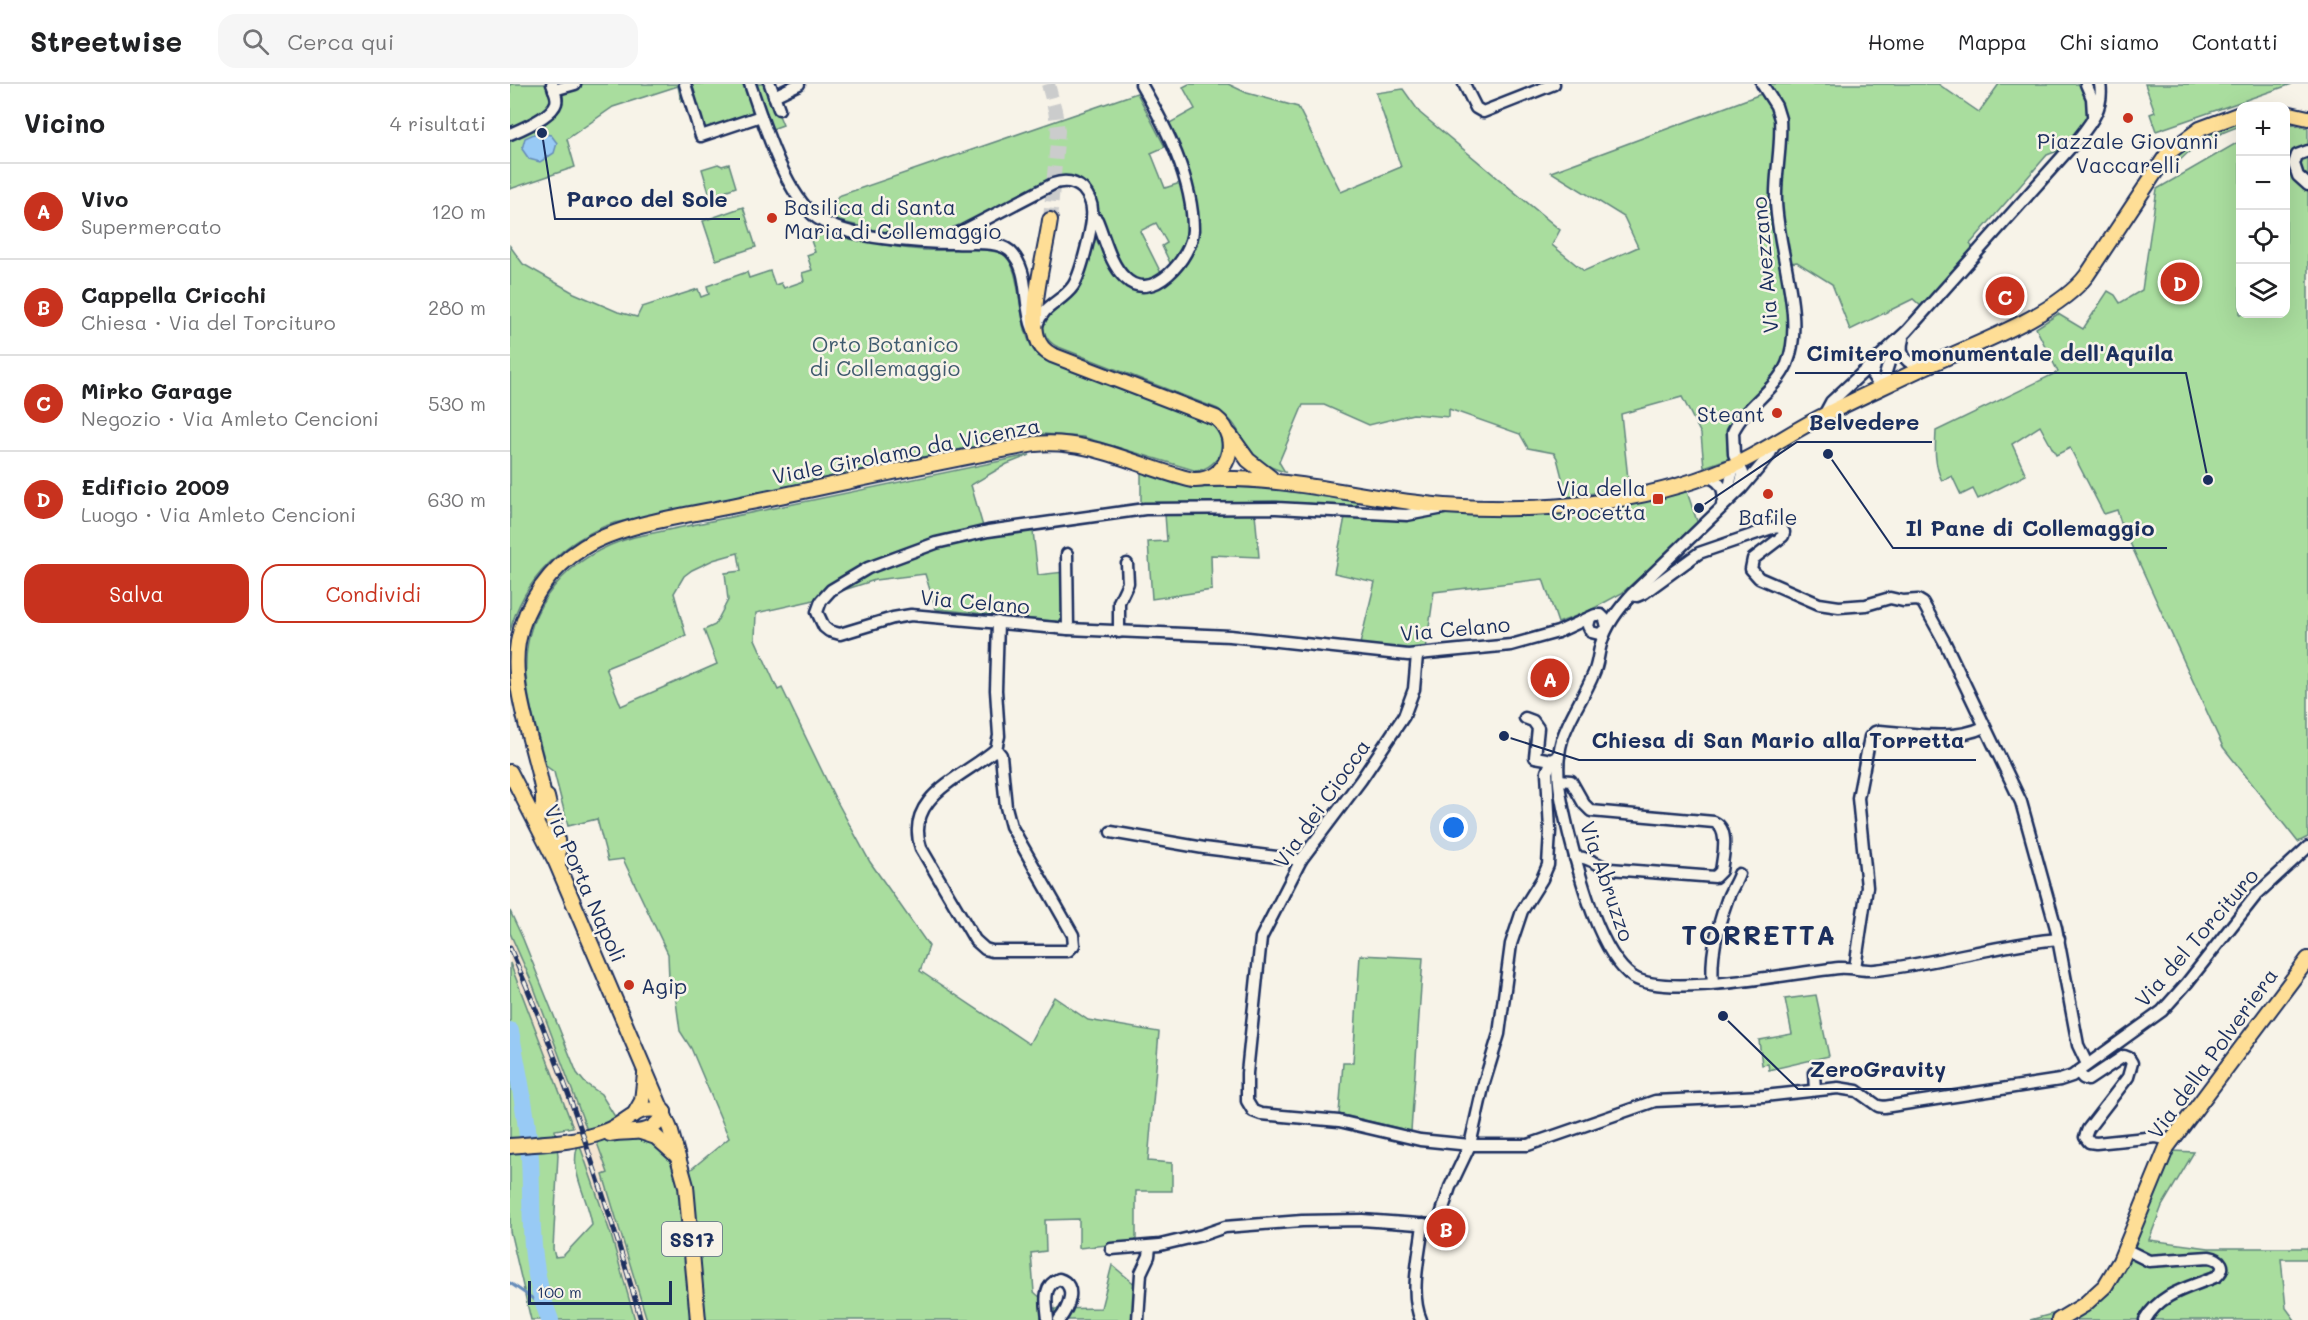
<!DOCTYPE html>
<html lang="it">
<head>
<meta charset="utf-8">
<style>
  :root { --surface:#fff; --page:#f6f6f6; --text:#202124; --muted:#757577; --line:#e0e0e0; --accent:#c8321e }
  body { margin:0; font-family:Mali,sans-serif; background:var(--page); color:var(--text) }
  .controls { position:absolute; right:18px; top:18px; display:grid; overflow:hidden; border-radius:12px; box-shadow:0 6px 24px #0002 }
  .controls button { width:54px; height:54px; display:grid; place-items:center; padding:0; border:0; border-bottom:2px solid var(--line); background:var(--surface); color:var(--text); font:30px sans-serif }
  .scale { position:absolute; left:18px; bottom:15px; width:144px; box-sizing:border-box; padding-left:6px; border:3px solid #1b2f5e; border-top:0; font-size:16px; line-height:21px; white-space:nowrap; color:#1b2f5e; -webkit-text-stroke:4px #f7f3e8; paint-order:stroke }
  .you { position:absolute; left:944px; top:744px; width:21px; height:21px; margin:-15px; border:4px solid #fff; border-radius:50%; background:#1a73e8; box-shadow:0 0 0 9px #1a73e833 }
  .badge { display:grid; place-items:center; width:39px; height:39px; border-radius:50%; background:var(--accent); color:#fff; font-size:20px; font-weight:700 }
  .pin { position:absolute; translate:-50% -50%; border:3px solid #fff; box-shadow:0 2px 6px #0006 }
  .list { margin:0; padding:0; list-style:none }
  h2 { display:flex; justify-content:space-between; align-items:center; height:78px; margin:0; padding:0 24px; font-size:26px }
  h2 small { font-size:20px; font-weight:400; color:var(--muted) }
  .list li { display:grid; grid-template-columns:39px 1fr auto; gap:18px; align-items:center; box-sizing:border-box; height:96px; padding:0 24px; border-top:2px solid var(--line) }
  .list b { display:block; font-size:22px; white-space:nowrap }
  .list p { margin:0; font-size:20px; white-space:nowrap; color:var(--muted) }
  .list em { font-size:20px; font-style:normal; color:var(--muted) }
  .actions { display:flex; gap:12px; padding:18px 24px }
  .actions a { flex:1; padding:14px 0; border:2px solid var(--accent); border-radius:18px; text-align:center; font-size:21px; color:var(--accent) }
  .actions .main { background:var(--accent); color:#fff }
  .icon { flex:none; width:33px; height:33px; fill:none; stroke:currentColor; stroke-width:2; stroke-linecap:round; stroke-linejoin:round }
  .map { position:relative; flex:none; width:1798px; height:1236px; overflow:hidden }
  header { display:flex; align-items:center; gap:36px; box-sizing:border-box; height:84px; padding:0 30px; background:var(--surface); border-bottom:2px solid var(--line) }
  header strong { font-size:28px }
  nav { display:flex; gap:33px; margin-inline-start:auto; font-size:21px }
  .search { width:420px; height:54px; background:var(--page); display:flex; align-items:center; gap:15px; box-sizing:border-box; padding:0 21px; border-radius:18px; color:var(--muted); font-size:22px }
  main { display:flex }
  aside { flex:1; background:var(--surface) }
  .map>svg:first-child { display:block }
  .built { fill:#f4e5d1 }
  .green { fill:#a9dd9e; stroke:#62867e; stroke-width:1.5; fill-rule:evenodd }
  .water { fill:#98caf5; stroke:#668cb9; stroke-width:1.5 }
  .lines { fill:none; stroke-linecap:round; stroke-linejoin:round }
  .stream { stroke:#668cb9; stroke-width:3 }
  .river { stroke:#98caf5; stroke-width:18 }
  .major-tunnel { stroke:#cbcccc; stroke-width:14; stroke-dasharray:14 7; stroke-linecap:butt }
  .minor-casing { stroke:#1b2f5e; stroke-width:15 }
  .major-casing { stroke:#1b2f5e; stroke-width:18 }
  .minor { stroke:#f7f3e8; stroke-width:10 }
  .major { stroke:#fede96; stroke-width:14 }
  .rail-casing { stroke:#1b2f5e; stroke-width:5 }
  .rail { stroke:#f7f3e8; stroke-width:3; stroke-dasharray:9; stroke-linecap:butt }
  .poi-dot { fill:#c8321e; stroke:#f7f3e8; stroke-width:2 }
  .labels { text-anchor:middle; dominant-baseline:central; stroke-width:5; stroke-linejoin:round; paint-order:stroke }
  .shield { fill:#f7f3e8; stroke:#5d6a87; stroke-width:1.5 }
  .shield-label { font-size:20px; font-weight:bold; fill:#1b2f5e }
  .poi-label { font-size:21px; fill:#1b2f5e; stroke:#f7f3e8 }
  .street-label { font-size:21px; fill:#1b2f5e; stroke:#f7f3e8 }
  .park-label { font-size:21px; fill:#3e5a6e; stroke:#f7f3e8 }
  .district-label { font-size:27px; font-weight:bold; letter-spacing:1.5px; fill:#1b2f5e; stroke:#f7f3e8 }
  .leader { fill:none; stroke:#1b2f5e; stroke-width:2 }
  .callout-dot { fill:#1b2f5e; stroke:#f7f3e8; stroke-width:2 }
  .callout-label { font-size:22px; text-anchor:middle; font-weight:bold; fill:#1b2f5e; stroke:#f7f3e8; stroke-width:5; stroke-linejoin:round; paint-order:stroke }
</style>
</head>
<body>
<header>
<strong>Streetwise</strong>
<div class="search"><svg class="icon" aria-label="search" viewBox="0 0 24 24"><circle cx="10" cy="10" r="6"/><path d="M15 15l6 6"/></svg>Cerca qui</div>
<nav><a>Home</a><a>Mappa</a><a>Chi siamo</a><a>Contatti</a></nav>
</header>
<main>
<aside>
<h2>Vicino<small>4 risultati</small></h2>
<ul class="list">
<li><span class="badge">A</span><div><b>Vivo</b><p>Supermercato</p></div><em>120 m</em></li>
<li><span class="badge">B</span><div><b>Cappella Cricchi</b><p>Chiesa · Via del Torcituro</p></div><em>280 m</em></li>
<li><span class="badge">C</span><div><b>Mirko Garage</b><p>Negozio · Via Amleto Cencioni</p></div><em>530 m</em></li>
<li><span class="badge">D</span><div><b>Edificio 2009</b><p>Luogo · Via Amleto Cencioni</p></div><em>630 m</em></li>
</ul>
<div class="actions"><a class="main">Salva</a><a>Condividi</a></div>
</aside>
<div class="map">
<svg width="1798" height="1236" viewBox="0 0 1798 1236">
  <rect width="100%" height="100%" fill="#f7f3e8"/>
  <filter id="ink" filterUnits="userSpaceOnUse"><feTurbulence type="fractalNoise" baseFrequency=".0167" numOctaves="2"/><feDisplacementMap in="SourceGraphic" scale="12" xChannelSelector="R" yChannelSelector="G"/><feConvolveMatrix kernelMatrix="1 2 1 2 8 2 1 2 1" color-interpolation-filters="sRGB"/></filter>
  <g filter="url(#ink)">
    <polygon class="built" points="0,849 23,901 81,1057 86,1056 98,1089 93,1091 137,1236 125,1236 101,1151 63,1043 0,879"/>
    <g class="green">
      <polygon points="0,0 174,0 178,15 171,17 168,2 103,23 57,55 65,83 0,105"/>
      <polygon points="177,0 239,0 249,31 192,50"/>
      <polygon points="242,0 256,0 273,41 262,45 253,32"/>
      <path d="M 679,0 L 718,0 L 737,9 L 788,23 L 831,108 L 891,83 L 866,9 L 893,5 L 910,29 L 1050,146 L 1042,161 L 1074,187 L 1128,163 L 1114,133 L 1041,88 L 1259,7 L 1255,0 L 1428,0 L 1469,28 L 1489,0 L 1569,0 L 1577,13 L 1579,32 L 1574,41 L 1550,66 L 1537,71 L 1460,160 L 1464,165 L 1413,224 L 1403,215 L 1340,246 L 1322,200 L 1287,178 L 1274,180 C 1277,215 1286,257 1268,290 C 1259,306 1235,328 1222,342 C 1216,354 1217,361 1220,374 L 1194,383 L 1191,350 L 1172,313 L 1111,330 L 1119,404 L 1057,413 L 1047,374 L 1044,369 L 1018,364 L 1010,350 L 939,325 L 939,333 L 903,330 L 859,341 L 814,321 L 793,321 L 769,378 L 775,388 C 727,375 740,347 708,325 L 546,262 C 535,256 532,247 534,234 L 554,217 L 585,141 C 592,154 610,194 618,202 C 642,225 688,175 689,151 C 689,125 665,68 656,41 L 685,25 L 673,3 Z"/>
      <polygon points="1635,0 1782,0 1646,47 1640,30 1645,28"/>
      <path d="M 627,9 L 655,63 L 641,69 L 655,104 L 670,99 C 678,129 683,155 661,181 L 652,162 L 657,159 L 646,139 L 630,147 L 651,189 L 639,197 L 624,196 L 614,186 L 606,171 L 584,114 L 567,95 L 421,155 L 389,152 L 317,134 L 328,112 Z"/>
      <path d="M 1730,36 L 1730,42 C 1713,48 1694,56 1679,68 C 1668,77 1659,90 1646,96 C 1673,58 1688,51 1730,36 Z"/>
      <path d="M 1776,39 L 1798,44 L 1798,753 L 1788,758 L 1713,663 L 1611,439 L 1607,426 L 1594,430 L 1560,364 L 1546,371 L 1530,342 L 1502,360 L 1516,391 L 1468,415 L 1463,405 L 1451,411 L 1442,392 L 1432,397 C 1424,380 1425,365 1426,347 L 1548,288 L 1526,244 L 1548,230 L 1573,245 L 1598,207 L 1605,211 L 1610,219 L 1632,206 L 1647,105 L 1730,57 L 1730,230 L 1776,230 Z"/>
      <polygon points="208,80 212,82 219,80 226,103 200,112 192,85"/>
      <polygon points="233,123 246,163 206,176 193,137"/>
      <path d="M 309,144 C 344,153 378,164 414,166 C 440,168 469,161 493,170 C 515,186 504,245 528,272 L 701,340 C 720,357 711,382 687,387 L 573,353 L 534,350 L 515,352 L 104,439 C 55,455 13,496 0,547 L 0,162 L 13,180 L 64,209 L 108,228 L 127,233 L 132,223 L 188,205 L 191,213 L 199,210 L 197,202 L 237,188 L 239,194 L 260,187 L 265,201 L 271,199 L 274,204 L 294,197 L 292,189 L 302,186 L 297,171 L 305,168 L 298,148 Z"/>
      <path d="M 520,371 L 497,380 L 461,401 L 476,453 L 523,447 L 528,491 L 554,488 L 551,538 L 426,525 L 415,490 L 365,496 L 300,517 L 246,529 L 245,555 L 268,606 L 272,604 L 325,714 L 360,778 L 419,862 L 410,887 L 519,960 L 544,913 L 578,936 L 649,948 L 638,1077 L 662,1079 L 662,1107 L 626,1107 L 626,1158 L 569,1164 L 569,1135 L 535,1136 L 536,1167 L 521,1169 L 524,1208 L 543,1225 L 591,1224 L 602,1181 L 627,1202 L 625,1236 L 194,1236 L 187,1137 L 179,1087 L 219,1054 L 181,964 L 170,947 L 165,910 L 159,895 L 158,870 L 113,775 L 98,777 L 87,735 L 58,742 L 44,688 L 36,682 C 29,653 18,621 16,591 C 12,521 59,471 124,453 ZM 228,469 L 231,487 L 215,489 L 218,516 L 205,541 L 194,546 L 207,580 L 111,622 L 96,584 L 176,552 L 164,509 L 174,492 L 182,486 L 203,476 Z"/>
      <polygon points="631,389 684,404 754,402 846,415 848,419 845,423 758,419 631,420"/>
      <polygon points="1176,405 1188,440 1112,509 1079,527 1048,539 1033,495 924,508 916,565 893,565 850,560 865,498 824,489 835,433 889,435 932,426"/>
      <polygon points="745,429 749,473 701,471 702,506 642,515 638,458 657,457 655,430"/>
      <polygon points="0,827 13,855 67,989 75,999 91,1010 107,1036 142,1055 161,1075 167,1090 173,1137 181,1221 179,1236 137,1236 93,1091 98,1089 86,1056 81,1057 23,901 0,849"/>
      <polygon points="850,871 913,874 901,1047 829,1030 833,979 843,979"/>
      <path d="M 0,879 L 63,1043 L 45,1046 L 48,1071 L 43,1165 L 45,1173 L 53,1172 L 82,1141 C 79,1115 57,1085 69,1059 L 101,1151 L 125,1236 L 21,1236 L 0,1147 Z"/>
      <polygon points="1306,911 1319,972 1259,986 1258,980 1252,981 1249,956 1282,950 1275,915"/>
      <polygon points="1662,1067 1684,1068 1652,1122 1639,1156 1699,1164 1798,1164 1798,1175 1771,1175 1776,1224 1785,1236 1520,1236 1560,1225 1585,1210"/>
    </g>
    <polygon class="water" points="26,49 41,51 47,59 44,69 30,78 19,75 12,65 15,54"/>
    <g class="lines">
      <polyline class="stream" points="0,1199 35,1223"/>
      <path class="river" d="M 0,947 C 8,989 17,1031 20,1074 C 23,1133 17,1179 40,1236"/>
      <polyline class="major-tunnel" points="538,0 545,26 548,47 540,136"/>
      <defs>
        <g id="minor">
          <polyline points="175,0 191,52 251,32"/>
          <path d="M 240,0 C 253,38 275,110 307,134 C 338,155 409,159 446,159 C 461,160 487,156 500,167 C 521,187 512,220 523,245"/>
          <polyline points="260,0 269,25"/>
          <polyline points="954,0 966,24 973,28 1044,0"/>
          <polyline points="1576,0 1582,14 1583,31"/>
          <polyline points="44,6 65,0"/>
          <polyline points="264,12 289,0"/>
          <path d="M 0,50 C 12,45 42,32 46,19 C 48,14 44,5 42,0"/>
          <polyline points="1798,67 1787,71 1784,80 1788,92 1798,101"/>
          <path d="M 582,133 L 587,136 C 595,155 600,180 615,194 C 642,221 682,173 683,146 C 683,95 656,43 631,0"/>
          <path d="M 428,157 L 453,147 L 543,100 C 554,96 564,97 573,105 C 578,111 582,118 582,126 C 584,139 571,190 563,202 C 552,218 533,221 527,241"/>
          <path d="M 1393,255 C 1388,271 1397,281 1413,283"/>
          <polyline points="1367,275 1362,291 1371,304 1380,275 1391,257"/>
          <path d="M 1314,331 L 1321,318 L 1397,247 L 1569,54 C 1582,38 1594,22 1590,0"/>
          <path d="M 1266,358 L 1259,372 L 1232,404 L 1122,510 C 1109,525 1096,541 1091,560 C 1088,570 1088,581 1083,591 C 1074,613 1059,633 1052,656 C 1043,686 1052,721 1059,750 C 1069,789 1089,870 1123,893 C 1157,915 1285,888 1329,884 C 1341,883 1353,887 1365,886 C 1427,880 1487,860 1549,855"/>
          <path d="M 1195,393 C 1209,394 1217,406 1212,420"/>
          <path d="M 1229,406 L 1233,389 L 1224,370 L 1223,348 C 1235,322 1265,307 1277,280 C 1296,234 1267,165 1266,117 C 1265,90 1272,62 1270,35 L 1266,22 L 1252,0"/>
          <path d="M 1214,418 C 1222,406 1218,391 1227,380"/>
          <polyline points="934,424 897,431 766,424 635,425 478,447 426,459 358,484 321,506 311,517 307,528 314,543 319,547 330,550 383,534 401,531 558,545 720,552 898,571 1001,561 1048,548 1085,531 1091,531 1095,535 1097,543"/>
          <polyline points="557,470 558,545"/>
          <polyline points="1122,511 1127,512 1134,509 1189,469 1262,444 1270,443 1274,448 1273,452 1243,475 1241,485 1249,494 1309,520 1329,523 1356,521 1380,514 1393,517 1408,516 1413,519 1435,559 1511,718 1546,844 1568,961 1577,980"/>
          <polyline points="1080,534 1078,542 1081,548 1089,550 1096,546"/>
          <polyline points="609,548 609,518 618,499 617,480"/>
          <polyline points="907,571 904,605 894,632 851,696 791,776 751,854 737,989 737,1017 743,1027 751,1030 829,1037 910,1056 960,1061 974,999 989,950 1001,860 1012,827 1032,795 1038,781 1040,747 1037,688 1042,676 1049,672"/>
          <polyline points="1015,634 1023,637 1028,644 1025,673 1042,676"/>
          <path d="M 486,665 C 456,692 393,712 411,764 L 465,856 L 475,865 L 482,867 L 558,867 L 564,861 L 563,851 L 501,742 L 496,723 L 491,671 L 486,665 L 489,652 L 486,606 L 488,538"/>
          <path d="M 1049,696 L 1061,697 L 1074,720 L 1081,727 L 1204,738 C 1220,745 1213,772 1211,787 L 1205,793 L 1100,785 C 1088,782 1077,771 1065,774"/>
          <polyline points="601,748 694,764 791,776"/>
          <path d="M 1345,884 L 1357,803 L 1348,714 L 1360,653 L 1365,648 L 1369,647 C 1402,649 1443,658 1474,643"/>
          <path d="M 1203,899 C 1200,872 1208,841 1217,816 C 1220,807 1226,799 1229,790"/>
          <polyline points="1568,988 1573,994 1578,996 1614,972 1619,974 1622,979 1618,993 1578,1045 1575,1053 1579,1058 1586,1059 1646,1053 1661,1056"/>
          <polyline points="1304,989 1305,1006"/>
          <polyline points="601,1165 650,1161 692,1151 715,1143 792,1137 852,1136 922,1141 930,1134 940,1103 960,1061 1018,1061 1145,1017 1254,1012 1328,1004 1347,1007 1368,1022 1374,1023 1550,996 1562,992 1652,927 1677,899 1747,810 1798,763"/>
          <path d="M 1615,1165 L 1639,1177 L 1699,1173 C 1711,1175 1717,1183 1707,1192 C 1679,1204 1651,1208 1635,1236"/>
          <path d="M 538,1236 C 537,1221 531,1202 549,1195 C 569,1201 558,1225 549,1236"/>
          <polyline points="628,1236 631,1189 639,1172 640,1163"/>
          <path d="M 911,1236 C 899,1208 910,1170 913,1140"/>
        </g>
        <g id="major">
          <polyline points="1776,29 1798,34"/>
          <polyline points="720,351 738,376 761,394"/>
          <path d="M 697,395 C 778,392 855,415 935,422 C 1029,429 1131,421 1218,384 C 1250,370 1278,350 1309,334 C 1339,318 1371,304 1402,289 C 1451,265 1545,234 1577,191 L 1658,69 L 1690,45 L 1730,30"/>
          <polyline points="0,688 46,778 160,1045 176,1102 188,1236"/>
          <polyline points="37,713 47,756 49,777"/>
          <path d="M 26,737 L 33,722 L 33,709 C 25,662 0,605 8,558 C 15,519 40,484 74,463 C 113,439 185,430 231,420 C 329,400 427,377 525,360 C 581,354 630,384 683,396 C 718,398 733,355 706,334 L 542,271 C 534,267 529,261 527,253 C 519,225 536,167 540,136"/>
          <polyline points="124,1031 132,1017 135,990"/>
          <polyline points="131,1048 146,1053 166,1071"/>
          <path d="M 100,1050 C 123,1045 143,1055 154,1028"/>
          <path d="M 0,1062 C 31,1059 66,1059 96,1047 C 118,1039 128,1018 154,1028"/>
          <polyline points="1549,1236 1574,1221 1595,1202 1610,1177 1657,1063 1798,875"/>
        </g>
      </defs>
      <use href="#minor" class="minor-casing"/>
      <use href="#major" class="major-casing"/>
      <use href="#minor" class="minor"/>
      <use href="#major" class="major"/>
      <defs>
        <path id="rail" d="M 0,864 C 53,984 95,1110 131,1236"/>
      </defs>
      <use href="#rail" class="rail-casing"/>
      <use href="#rail" class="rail"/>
    </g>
  </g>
  <g class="poi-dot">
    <circle cx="1618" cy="34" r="6"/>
    <circle cx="262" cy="134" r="6"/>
    <circle cx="1267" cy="329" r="6"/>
    <circle cx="1258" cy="410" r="6"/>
    <rect x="1142" y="409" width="12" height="12" rx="3"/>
    <circle cx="119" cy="901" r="6"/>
  </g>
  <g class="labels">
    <rect class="shield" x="152" y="1138" width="60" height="34" rx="4.5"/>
    <g class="shield-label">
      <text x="182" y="1155">SS17</text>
    </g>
    <g class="poi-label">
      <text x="1618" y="56">Piazzale Giovanni<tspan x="1618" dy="24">Vaccarelli</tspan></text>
      <text x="274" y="122" text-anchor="start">Basilica di Santa<tspan x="274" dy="24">Maria di Collemaggio</tspan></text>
      <text x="1255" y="329" text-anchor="end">Steant</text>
      <text x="1136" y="403" text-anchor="end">Via della<tspan x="1136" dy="24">Crocetta</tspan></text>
      <text x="1258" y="432">Bafile</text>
      <text x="131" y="901" text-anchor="start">Agip</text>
    </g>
    <g class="street-label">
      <text transform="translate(1254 181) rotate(-95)">Via Avezzano</text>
      <text transform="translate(396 366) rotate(-11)">Viale Girolamo da Vicenza</text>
      <text transform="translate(465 517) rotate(5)">Via Celano</text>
      <text transform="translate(945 544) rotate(-5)">Via Celano</text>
      <text transform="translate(811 719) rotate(-55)">Via dei Ciocca</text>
      <text transform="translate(1098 797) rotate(71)">Via Abruzzo</text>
      <text transform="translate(76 799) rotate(66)">Via Porta Napoli</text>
      <text transform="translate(1686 853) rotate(-49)">Via del Torcituro</text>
      <text transform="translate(1702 969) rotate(-54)">Via della Polveriera</text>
    </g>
    <g class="park-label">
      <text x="375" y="259">Orto Botanico<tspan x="375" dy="24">di Collemaggio</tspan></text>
    </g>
    <g class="district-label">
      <text x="1249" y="850">TORRETTA</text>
    </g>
  </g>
  <path class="leader" d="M32 49L45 135H230M1698 396L1676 289H1285M1189 424L1287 358H1422M1318 370L1383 464H1657M994 652L1069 676H1466M1213 932L1288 1005H1448"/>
  <g class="callout-dot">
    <circle cx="32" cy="49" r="6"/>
    <circle cx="1698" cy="396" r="6"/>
    <circle cx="1189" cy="424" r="6"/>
    <circle cx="1318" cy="370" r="6"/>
    <circle cx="994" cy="652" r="6"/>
    <circle cx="1213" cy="932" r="6"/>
  </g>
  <g class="callout-label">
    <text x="137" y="123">Parco del Sole</text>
    <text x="1480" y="277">Cimitero monumentale dell'Aquila</text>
    <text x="1354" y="346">Belvedere</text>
    <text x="1520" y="452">Il Pane di Collemaggio</text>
    <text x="1268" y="664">Chiesa di San Mario alla Torretta</text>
    <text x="1368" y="993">ZeroGravity</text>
  </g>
</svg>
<div class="controls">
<button>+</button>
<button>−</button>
<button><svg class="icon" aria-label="locate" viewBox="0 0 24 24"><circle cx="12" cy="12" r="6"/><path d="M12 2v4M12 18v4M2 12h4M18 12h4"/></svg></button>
<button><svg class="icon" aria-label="layers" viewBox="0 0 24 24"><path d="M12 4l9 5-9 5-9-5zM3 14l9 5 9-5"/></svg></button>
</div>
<div class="scale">100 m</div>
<div class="you"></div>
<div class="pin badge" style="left:1040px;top:594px">A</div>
<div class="pin badge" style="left:936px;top:1144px">B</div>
<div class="pin badge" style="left:1495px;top:212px">C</div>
<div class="pin badge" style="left:1670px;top:198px">D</div>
</div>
</main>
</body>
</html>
